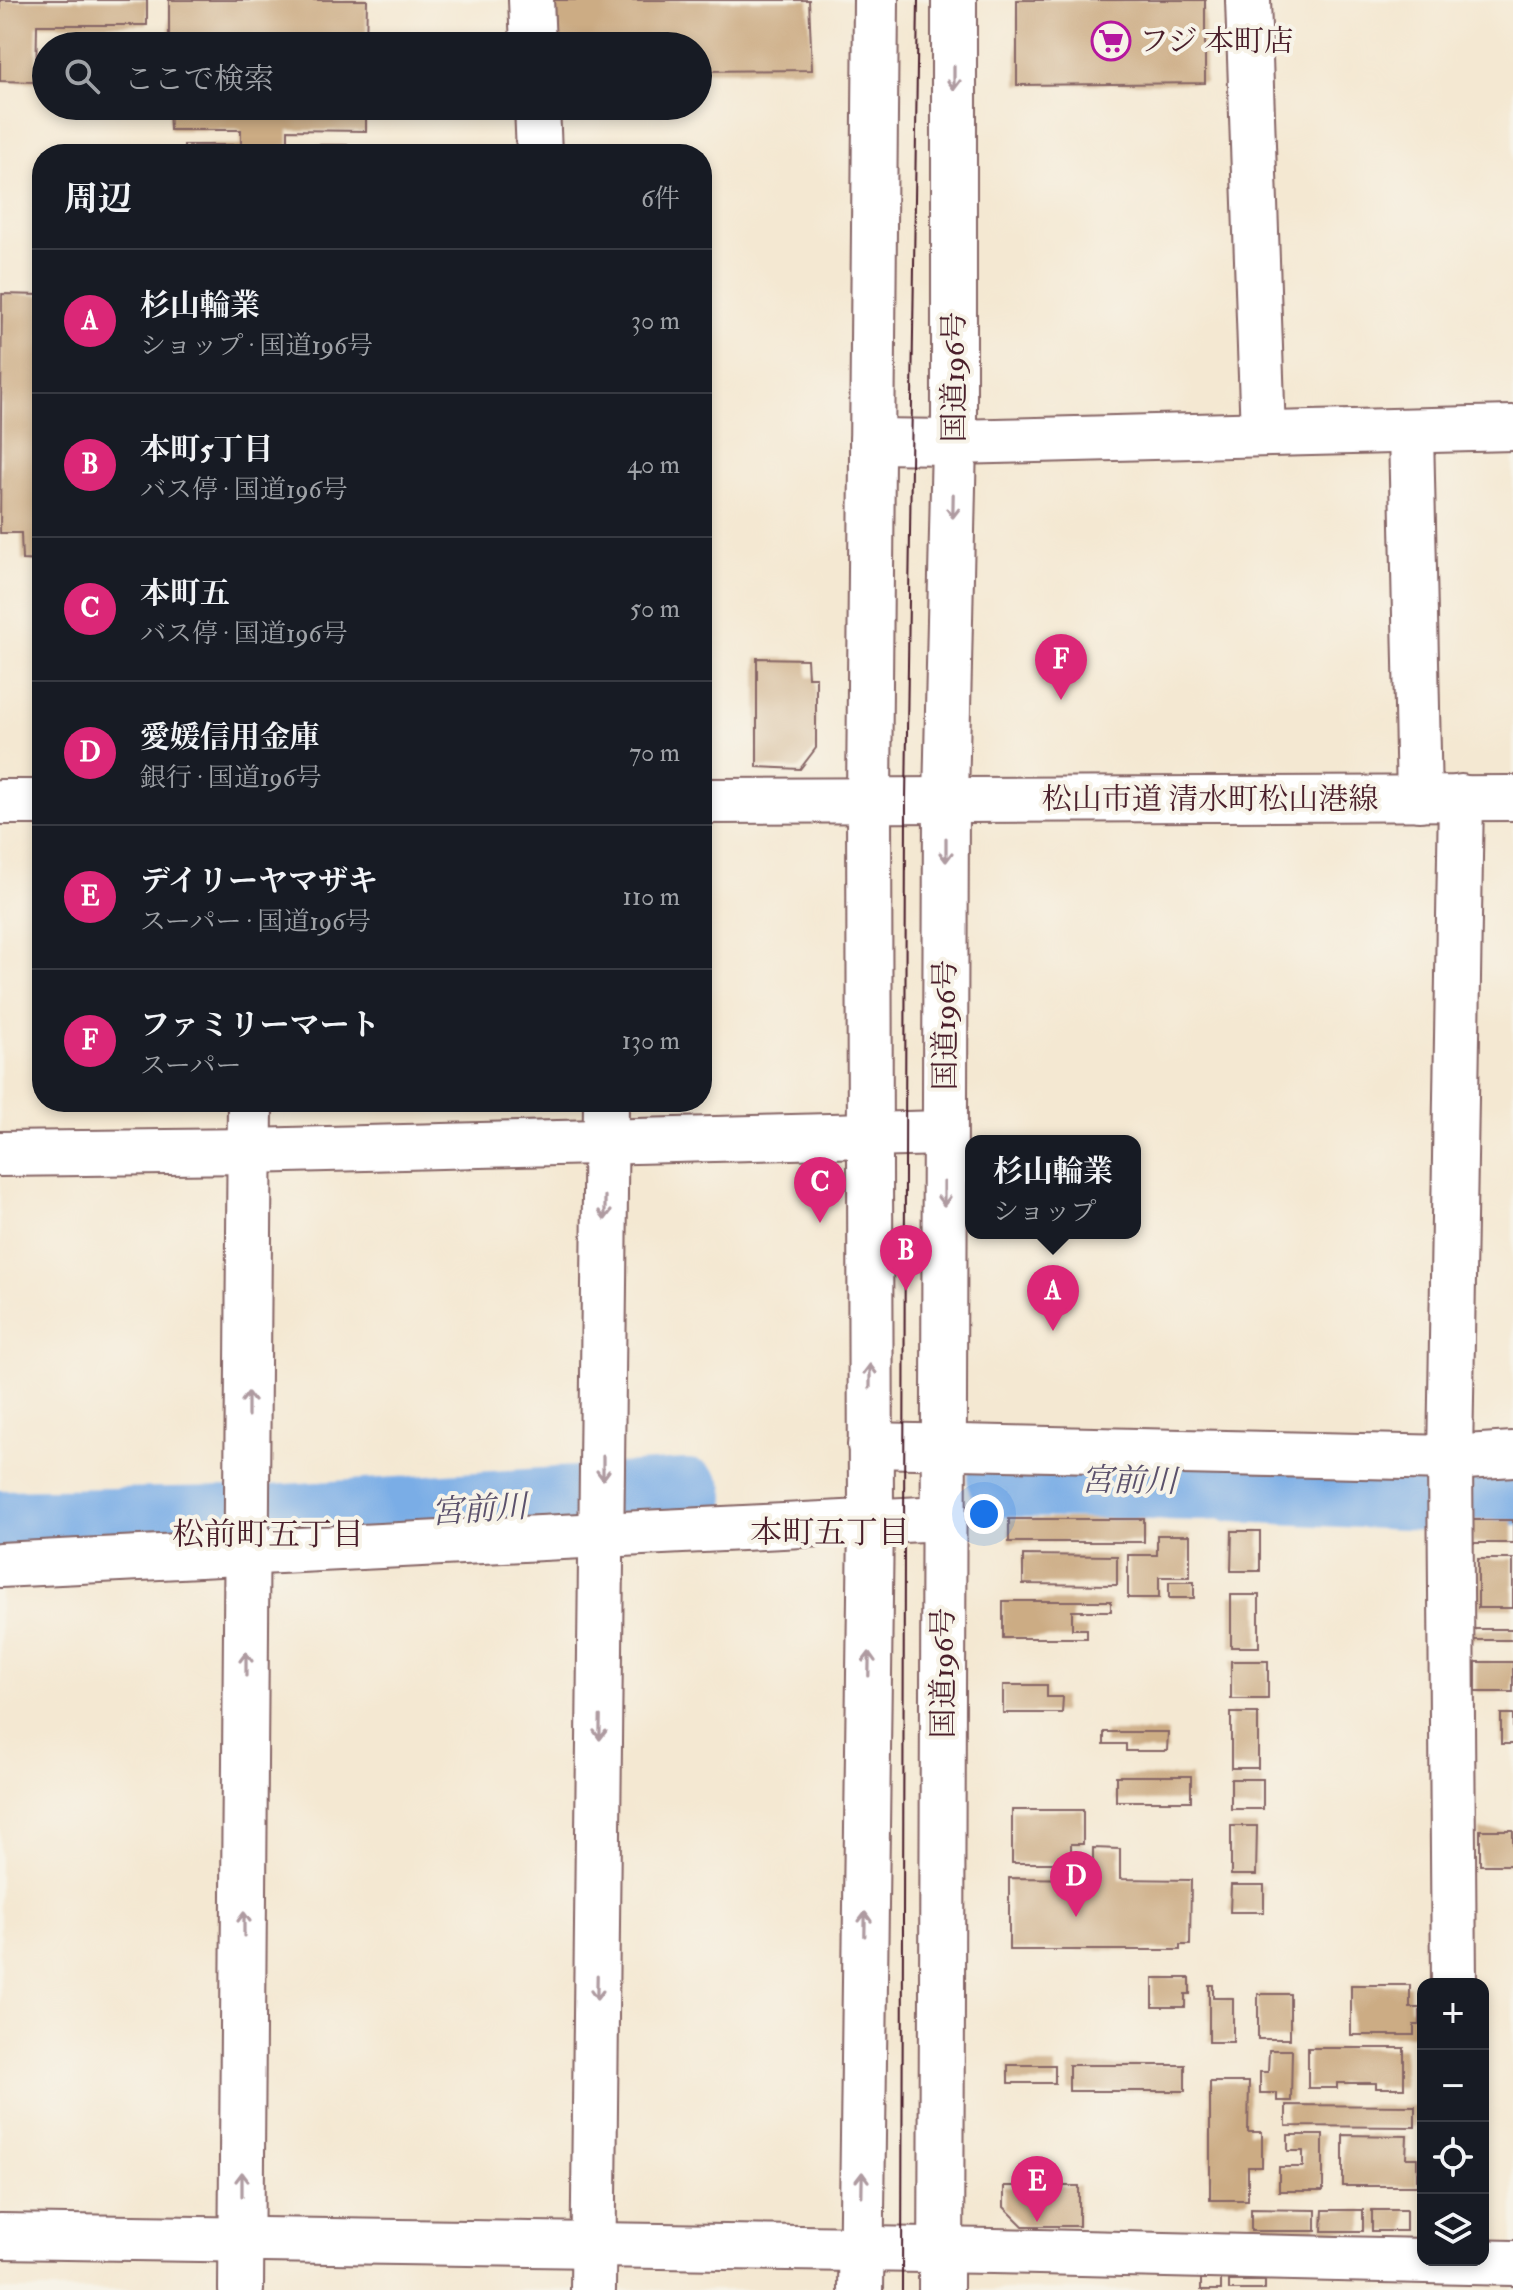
<!DOCTYPE html>
<html lang="ja">
<head>
<meta charset="utf-8">
<style>
  :root { --surface:#171b24; --page:#20242c; --text:#f1f3f6; --muted:#9ea1a6; --line:#363941; --accent:#db2777 }
  body { margin:0; font-family:"IM FELL Double Pica","Noto Serif JP",serif; background:var(--page); color:var(--text) }
  .controls { position:absolute; right:24px; bottom:24px; display:grid; overflow:hidden; border-radius:16px; box-shadow:0 4px 12px #0003 }
  .controls button { width:72px; height:72px; display:grid; place-items:center; padding:0; border:0; border-bottom:2px solid var(--line); background:var(--surface); color:var(--text); font:40px sans-serif }
  .you { position:absolute; left:984px; top:1514px; width:28px; height:28px; margin:-20px; border:6px solid #fff; border-radius:50%; background:#1a73e8; box-shadow:0 0 0 12px #1a73e833 }
  .badge { display:grid; place-items:center; width:52px; height:52px; border-radius:50%; background:var(--accent); color:#fff; font-size:26px; font-weight:700 }
  .pin { position:absolute; translate:-50% -66px; filter:drop-shadow(0 2px 4px #0008) }
  .pin::after { content:''; position:absolute; top:42px; width:28px; height:24px; background:inherit; clip-path:polygon(0 0,100% 0,50% 100%) }
  .popup { position:absolute; left:965px; top:1135px; width:176px; height:104px; box-sizing:border-box; display:grid; place-content:center; border-radius:16px; background:var(--surface); filter:drop-shadow(0 2px 6px #0005); font-size:26px; white-space:nowrap; color:var(--muted) }
  .popup b { font-size:30px; color:var(--text) }
  .popup::after { content:''; position:absolute; left:50%; top:100%; margin-left:-16px; border:16px solid transparent; border-top-color:var(--surface) }
  .list { margin:0; padding:0; list-style:none }
  h2 { display:flex; justify-content:space-between; align-items:center; height:104px; margin:0; padding:0 32px; font-size:34px }
  h2 small { font-size:26px; font-weight:400; color:var(--muted) }
  .list li { display:grid; grid-template-columns:52px 1fr auto; gap:24px; align-items:center; box-sizing:border-box; height:144px; padding:0 32px; border-top:2px solid var(--line) }
  .list b { display:block; font-size:30px; white-space:nowrap }
  .list p { margin:0; font-size:26px; white-space:nowrap; color:var(--muted) }
  .list em { font-size:26px; font-style:normal; color:var(--muted) }
  .icon { flex:none; width:44px; height:44px; fill:none; stroke:currentColor; stroke-width:2; stroke-linecap:round; stroke-linejoin:round }
  .map { position:relative; flex:none; width:1513px; height:2290px; overflow:hidden }
  .search { position:absolute; background:var(--surface); box-shadow:0 4px 12px #0003; left:32px; top:32px; width:680px; height:88px; display:flex; align-items:center; gap:20px; box-sizing:border-box; padding:0 28px; border-radius:44px; color:var(--muted); font-size:30px }
  .panel { position:absolute; background:var(--surface); box-shadow:0 4px 12px #0003; left:32px; top:144px; width:680px; height:968px; border-radius:32px }
  .map>svg:first-child { display:block }
  .lines { fill:none; stroke-linecap:round; stroke-linejoin:round }
  .river { stroke:#7aade6; stroke-width:76 }
  .building { fill:#ccac84 }
  .minor-casing { stroke:#866565; stroke-width:48 }
  .highway-casing { stroke:#866565; stroke-width:48 }
  .minor { stroke:#fff; stroke-width:44 }
  .highway { stroke:#fff; stroke-width:44 }
  .tram { stroke:#4a1f2b; stroke-width:2 }
  .oneway { stroke:#ae9aa0 }
  .labels { text-anchor:middle; dominant-baseline:central; stroke-width:8; stroke-linejoin:round; paint-order:stroke }
  .poi-label { font-size:30px; fill:#4a1f2b; stroke:#f7f3e8; text-anchor:start }
  .street-label { font-size:30px; fill:#4a1f2b; stroke:#f7f3e8 }
  .water-label { font-size:32px; font-style:italic; fill:#5b516c; stroke:#f7f3e8 }
  .neighbourhood-label { font-size:32px; fill:#4a1f2b; stroke:#f7f3e8 }
</style>
</head>
<body>
<div class="map">
<svg width="1513" height="2290" viewBox="0 0 1513 2290">
  <rect width="100%" height="100%" fill="#f7f3e8"/>
  <filter id="ink" filterUnits="userSpaceOnUse"><feTurbulence type="fractalNoise" baseFrequency=".0125" numOctaves="2"/><feDisplacementMap in="SourceGraphic" scale="16" xChannelSelector="R" yChannelSelector="G"/><feConvolveMatrix kernelMatrix="1 2 1 2 8 2 1 2 1" color-interpolation-filters="sRGB"/></filter>
  <filter id="wash" filterUnits="userSpaceOnUse"><feTurbulence type="fractalNoise" baseFrequency=".006" numOctaves="4" result="noise"/><feDisplacementMap in="SourceGraphic" scale="32" xChannelSelector="R" yChannelSelector="G"/><feGaussianBlur stdDeviation="1.8" result="paint"/><feColorMatrix in="noise" values="0 0 0 0 0 0 0 0 0 0 0 0 0 0 0 0 0 1.4 0 .05"/><feComposite in="paint" operator="in"/></filter>
  <g filter="url(#wash)">
    <rect width="100%" height="100%" fill="#f4e8d2"/>
    <g class="lines">
      <g class="river">
        <polyline points="1005,1479 1206,1483"/>
        <polyline points="1233,1484 1428,1493"/>
        <polyline points="1473,1491 1513,1487"/>
        <polyline points="271,1523 687,1497"/>
        <polyline points="0,1528 229,1524"/>
      </g>
    </g>
    <g id="blocks">
      <g class="building">
        <polygon points="0,0 147,0 147,25 37,25 36,82 0,81"/>
        <polygon points="169,0 367,0 366,46 169,46"/>
        <polygon points="554,0 809,0 812,70 698,71 698,46 555,46"/>
        <polygon points="1017,0 1205,0 1205,83 1017,85"/>
        <polygon points="169,106 366,106 366,131 288,130 288,145 347,145 347,154 184,154 184,145 241,145 241,130 170,130"/>
        <polygon points="2,294 42,295 42,561 22,560 21,533 0,533"/>
        <polygon points="757,658 807,659 808,677 816,677 816,748 800,769 757,767"/>
        <rect x="1009" y="1519" width="135" height="23"/>
        <rect x="1471" y="1520" width="42" height="23"/>
        <polygon points="1232,1531 1260,1531 1260,1571 1231,1571"/>
        <polygon points="1157,1535 1190,1535 1190,1577 1159,1577 1159,1598 1128,1598 1128,1555 1157,1555"/>
        <polygon points="1023,1555 1117,1556 1117,1585 1023,1584"/>
        <rect x="1478" y="1559" width="35" height="49"/>
        <rect x="1169" y="1582" width="25" height="16"/>
        <rect x="1231" y="1595" width="28" height="52"/>
        <polygon points="1003,1601 1111,1601 1111,1611 1072,1611 1072,1629 1087,1629 1087,1638 1003,1638"/>
        <rect x="1470" y="1629" width="43" height="11"/>
        <rect x="1231" y="1661" width="37" height="38"/>
        <rect x="1476" y="1662" width="37" height="30"/>
        <polygon points="1003,1685 1047,1685 1047,1697 1063,1697 1062,1713 1003,1713"/>
        <rect x="1231" y="1713" width="27" height="55"/>
        <rect x="1501" y="1714" width="12" height="30"/>
        <polygon points="1104,1732 1168,1732 1167,1751 1126,1751 1126,1744 1104,1744"/>
        <rect x="1116" y="1776" width="75" height="25"/>
        <rect x="1231" y="1779" width="32" height="30"/>
        <polygon points="1012,1810 1083,1810 1083,1844 1071,1844 1071,1863 1012,1863"/>
        <polygon points="1231,1826 1257,1826 1256,1875 1231,1875"/>
        <rect x="1480" y="1830" width="33" height="35"/>
        <polygon points="1093,1848 1120,1849 1120,1879 1191,1880 1190,1945 1180,1945 1180,1950 1009,1950 1009,1878 1093,1879"/>
        <polygon points="1231,1885 1264,1885 1264,1912 1230,1912"/>
        <polygon points="1153,1978 1190,1978 1190,1994 1185,1994 1185,2007 1153,2007"/>
        <polygon points="1209,1985 1213,1985 1213,1998 1233,1998 1233,2042 1209,2042"/>
        <polygon points="1351,1985 1410,1985 1410,2008 1420,2008 1420,2025 1414,2025 1414,2035 1351,2035"/>
        <rect x="1258" y="1994" width="32" height="45"/>
        <polygon points="1308,2048 1404,2048 1404,2088 1376,2088 1376,2083 1337,2083 1337,2088 1308,2088"/>
        <polygon points="1269,2050 1292,2050 1291,2101 1277,2101 1277,2093 1260,2093 1260,2072 1268,2072"/>
        <rect x="1008" y="2065" width="47" height="18"/>
        <rect x="1069" y="2065" width="116" height="26"/>
        <polygon points="1210,2082 1249,2082 1248,2132 1262,2132 1262,2167 1248,2167 1248,2200 1210,2200"/>
        <polygon points="1286,2105 1415,2106 1415,2127 1286,2126"/>
        <polygon points="1288,2135 1323,2135 1323,2191 1279,2191 1279,2167 1303,2167 1303,2151 1288,2151"/>
        <polygon points="1343,2135 1407,2136 1406,2158 1417,2158 1417,2186 1343,2186"/>
        <polygon points="1004,2186 1079,2186 1079,2226 1023,2226 1004,2207"/>
        <polygon points="1251,2209 1316,2210 1316,2231 1251,2231"/>
        <polygon points="1323,2210 1363,2210 1363,2231 1322,2231"/>
        <rect x="1372" y="2210" width="34" height="21"/>
        <rect x="1201" y="2279" width="20" height="11"/>
        <rect x="1229" y="2281" width="36" height="9"/>
      </g>
    </g>
  </g>
  <g filter="url(#ink)">
    <use href="#blocks" fill-opacity="0" stroke="#866565" stroke-width="2"/>
    <g class="lines">
      <defs>
        <g id="minor">
          <polyline points="531,0 533,46"/>
          <polyline points="1248,0 1263,434"/>
          <polyline points="537,106 539,154"/>
          <polyline points="1411,432 1419,799"/>
          <polyline points="872,441 954,442 1513,428"/>
          <polyline points="702,801 1513,798"/>
          <polyline points="0,802 42,802"/>
          <polyline points="0,1154 250,1151 944,1133"/>
          <polyline points="870,1445 1450,1458 1513,1454"/>
          <polyline points="0,1565 943,1518"/>
          <polyline points="1454,1984 1450,1458 1461,797"/>
          <polyline points="0,2236 993,2251 1513,2263"/>
          <polyline points="241,2290 250,1102"/>
          <polyline points="593,2290 606,1102"/>
        </g>
        <g id="highway">
          <polyline points="861,2290 871,1520 869,799 876,0"/>
          <polyline points="941,2290 946,799 954,442 954,0"/>
        </g>
      </defs>
      <use href="#minor" class="minor-casing"/>
      <use href="#highway" class="highway-casing"/>
      <use href="#minor" class="minor"/>
      <use href="#highway" class="highway"/>
      <polyline class="tram" points="902,2290 906,799 918,0"/>
    </g>
    <defs><path id="oneway-shaft" d="M-6 0H5M1.5-3L5.5 0L1.5 3" fill="none" stroke-width="1.6" stroke-linecap="round" stroke-linejoin="round" transform="scale(2)"/></defs>
    <g class="oneway">
      <use href="#oneway-shaft" transform="translate(954 78) rotate(90)"/>
      <use href="#oneway-shaft" transform="translate(953 506) rotate(91)"/>
      <use href="#oneway-shaft" transform="translate(946 850) rotate(90)"/>
      <use href="#oneway-shaft" transform="translate(944 1194) rotate(90)"/>
      <use href="#oneway-shaft" transform="translate(605 1208) rotate(90)"/>
      <use href="#oneway-shaft" transform="translate(870 1376) rotate(-90)"/>
      <use href="#oneway-shaft" transform="translate(248 1404) rotate(-90)"/>
      <use href="#oneway-shaft" transform="translate(603 1468) rotate(90)"/>
      <use href="#oneway-shaft" transform="translate(246 1664) rotate(-90)"/>
      <use href="#oneway-shaft" transform="translate(869 1664) rotate(-89)"/>
      <use href="#oneway-shaft" transform="translate(600 1728) rotate(91)"/>
      <use href="#oneway-shaft" transform="translate(244 1924) rotate(-90)"/>
      <use href="#oneway-shaft" transform="translate(865 1924) rotate(-89)"/>
      <use href="#oneway-shaft" transform="translate(597 1988) rotate(91)"/>
      <use href="#oneway-shaft" transform="translate(242 2184) rotate(-90)"/>
      <use href="#oneway-shaft" transform="translate(862 2184) rotate(-89)"/>
    </g>
  </g>
  <defs>
    <symbol id="supermarket-ring" viewBox="-11 -11 22 22"><circle r="9.5" fill="#f7f3e8" stroke="#b5179e" stroke-width="1.5"/><path d="M-6-5.5h2.5l.6 2H6L4.5 2H-2.5L-4.4-4H-6ZM-1.5 3.2a1.3 1.3 0 1 0 .1 0ZM3 3.2a1.3 1.3 0 1 0 .1 0Z" fill="#b5179e"/></symbol>
  </defs>
  <g fill-rule="evenodd">
    <use href="#supermarket-ring" x="1089" y="19" width="44" height="44"/>
  </g>
  <g class="labels">
    <g class="poi-label">
      <text x="1139" y="41">フジ 本町店</text>
    </g>
    <g class="street-label">
      <text transform="translate(954 377) rotate(-90)">国道196号</text>
      <text x="1210" y="799">松山市道 清水町松山港線</text>
      <text transform="translate(945 1025) rotate(-90)">国道196号</text>
      <text transform="translate(943 1673) rotate(-90)">国道196号</text>
    </g>
    <g class="water-label">
      <text transform="translate(1129 1481) rotate(1)">宮前川</text>
      <text transform="translate(479 1510) rotate(-4)">宮前川</text>
    </g>
    <g class="neighbourhood-label">
      <text x="830" y="1533">本町五丁目</text>
      <text x="268" y="1535">松前町五丁目</text>
    </g>
  </g>
</svg>
<div class="controls">
<button>+</button>
<button>−</button>
<button><svg class="icon" aria-label="locate" viewBox="0 0 24 24"><circle cx="12" cy="12" r="6"/><path d="M12 2v4M12 18v4M2 12h4M18 12h4"/></svg></button>
<button><svg class="icon" aria-label="layers" viewBox="0 0 24 24"><path d="M12 4l9 5-9 5-9-5zM3 14l9 5 9-5"/></svg></button>
</div>
<div class="you"></div>
<div class="pin badge" style="left:1053px;top:1331px">A</div>
<div class="popup"><b>杉山輪業</b>ショップ</div>
<div class="pin badge" style="left:906px;top:1291px">B</div>
<div class="pin badge" style="left:820px;top:1223px">C</div>
<div class="pin badge" style="left:1076px;top:1917px">D</div>
<div class="pin badge" style="left:1037px;top:2222px">E</div>
<div class="pin badge" style="left:1061px;top:700px">F</div>
<div class="search"><svg class="icon" aria-label="search" viewBox="0 0 24 24"><circle cx="10" cy="10" r="6"/><path d="M15 15l6 6"/></svg>ここで検索</div>
<section class="panel">
<h2>周辺<small>6件</small></h2>
<ul class="list">
<li><span class="badge">A</span><div><b>杉山輪業</b><p>ショップ · 国道196号</p></div><em>30 m</em></li>
<li><span class="badge">B</span><div><b>本町5丁目</b><p>バス停 · 国道196号</p></div><em>40 m</em></li>
<li><span class="badge">C</span><div><b>本町五</b><p>バス停 · 国道196号</p></div><em>50 m</em></li>
<li><span class="badge">D</span><div><b>愛媛信用金庫</b><p>銀行 · 国道196号</p></div><em>70 m</em></li>
<li><span class="badge">E</span><div><b>デイリーヤマザキ</b><p>スーパー · 国道196号</p></div><em>110 m</em></li>
<li><span class="badge">F</span><div><b>ファミリーマート</b><p>スーパー</p></div><em>130 m</em></li>
</ul>
</section>
</div>
</body>
</html>
